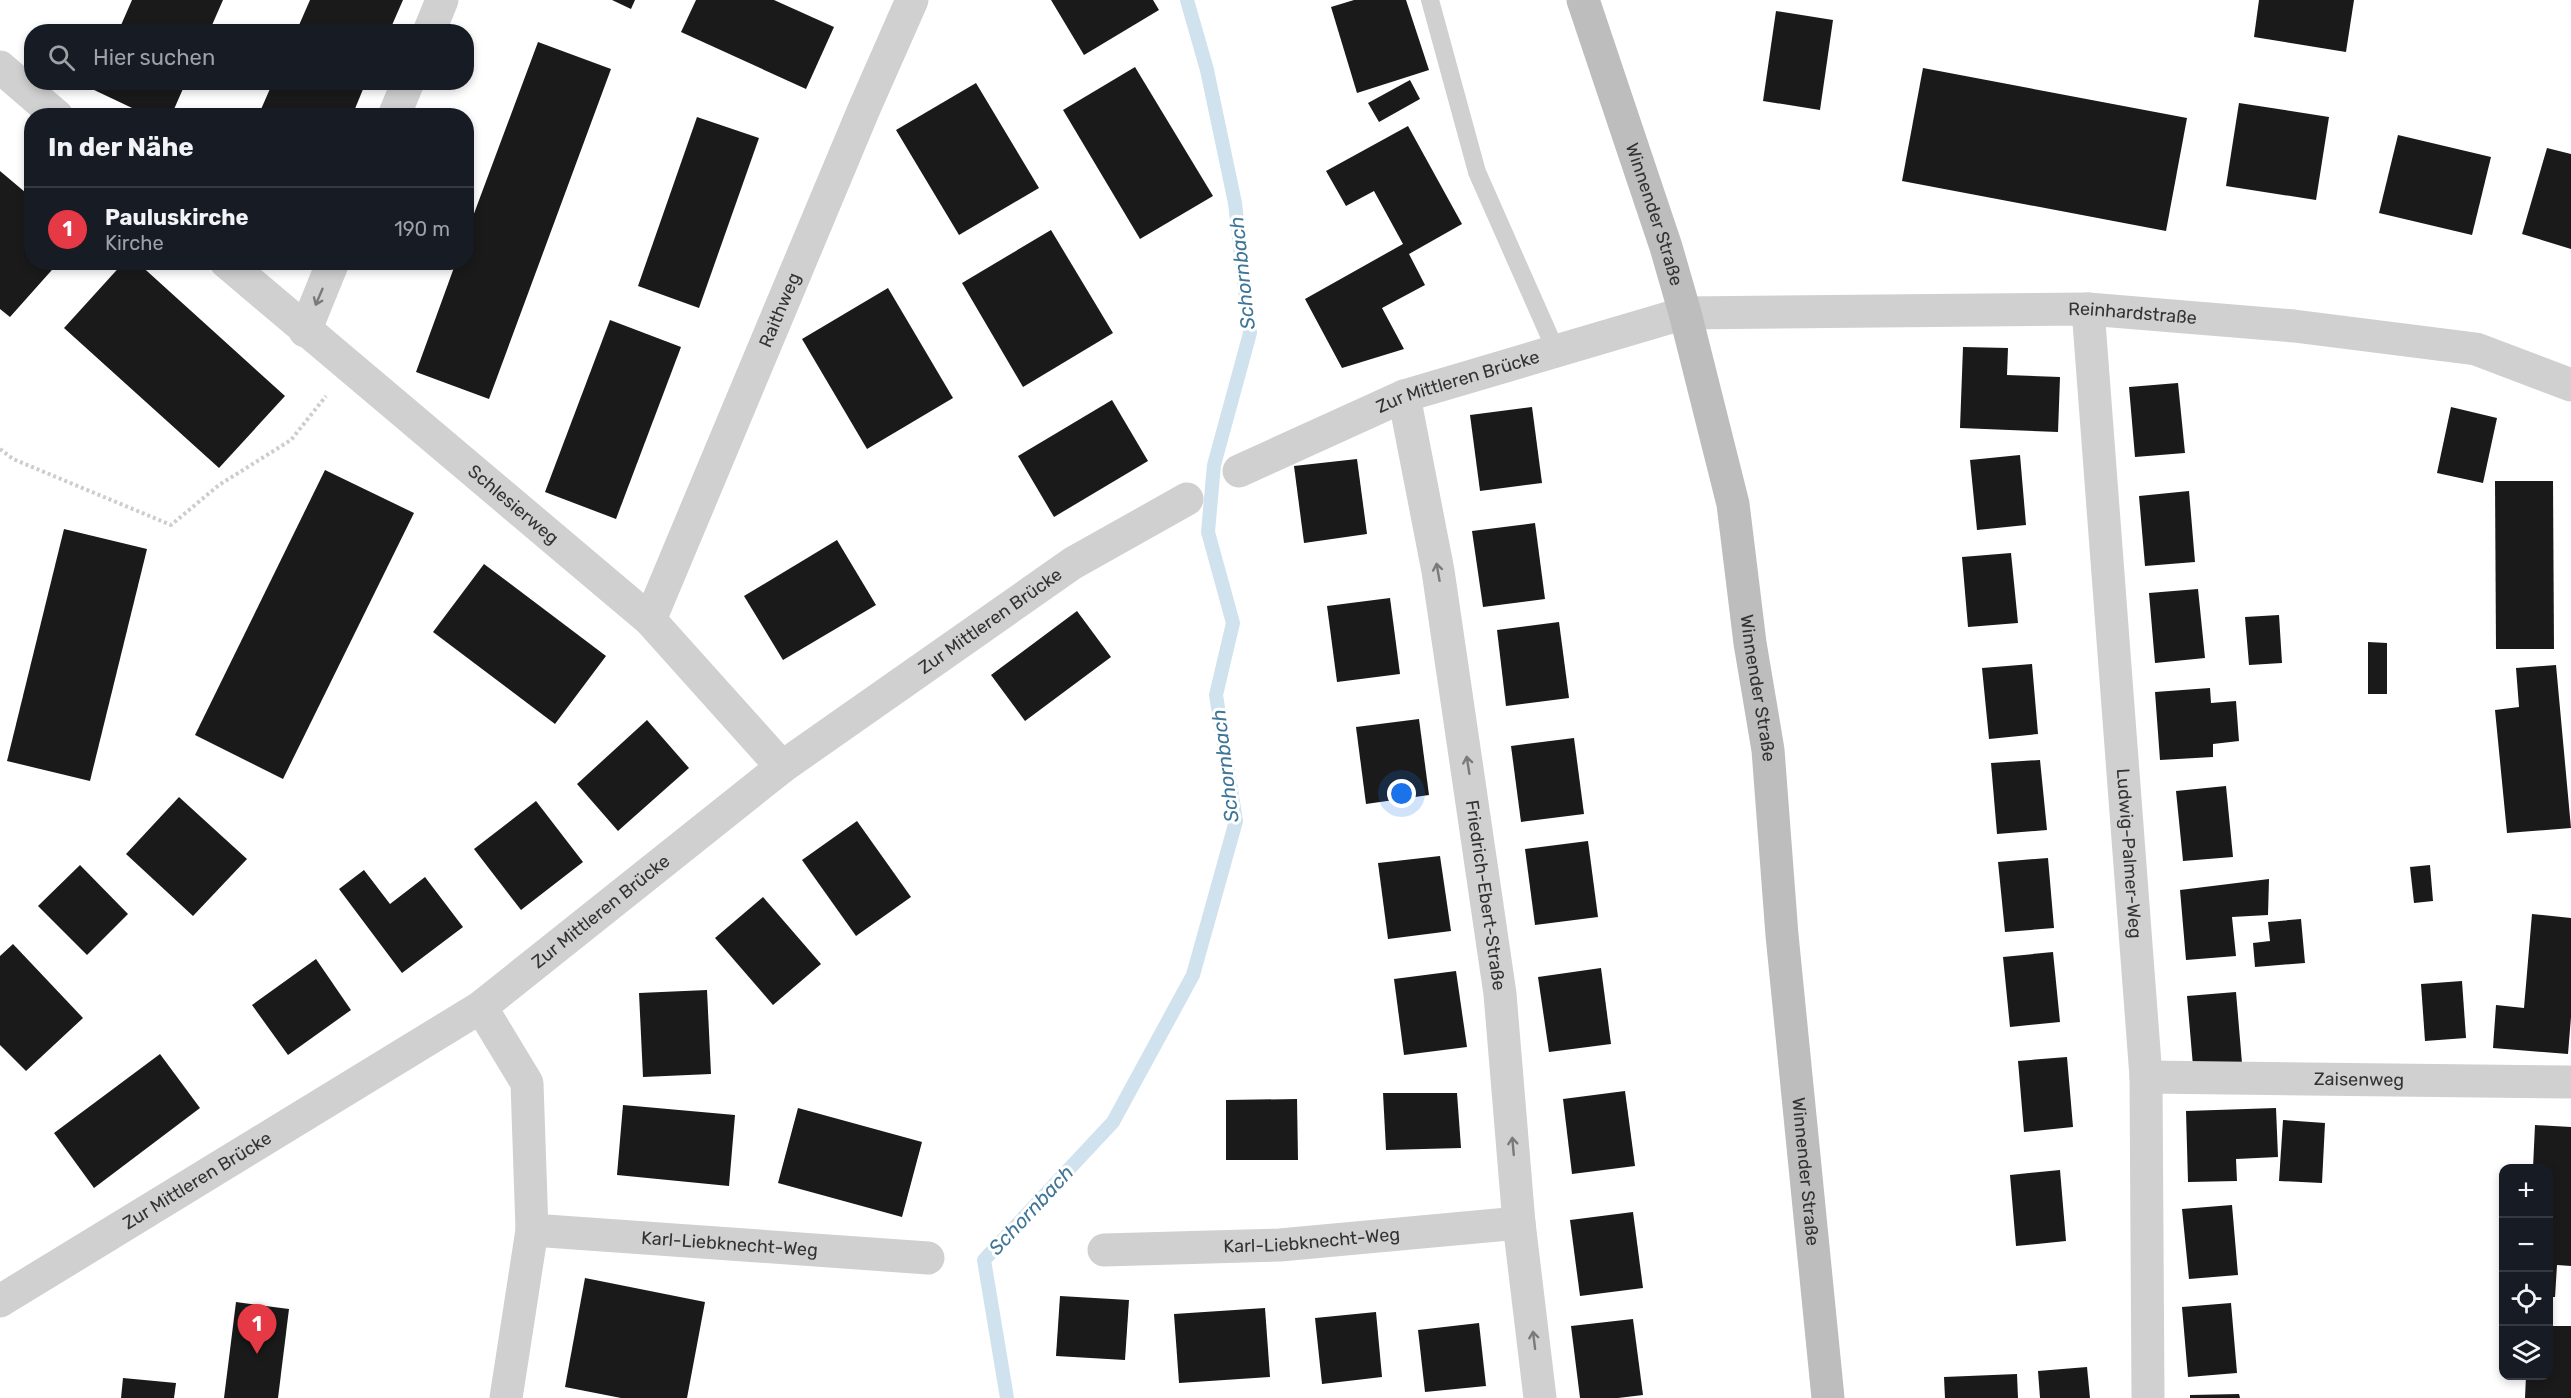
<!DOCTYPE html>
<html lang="de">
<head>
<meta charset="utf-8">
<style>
  :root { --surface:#171b24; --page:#20242c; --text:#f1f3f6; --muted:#9ea1a6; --line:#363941; --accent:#e63946 }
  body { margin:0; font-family:Rubik,sans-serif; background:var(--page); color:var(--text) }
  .controls { position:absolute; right:18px; bottom:18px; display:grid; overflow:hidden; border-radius:12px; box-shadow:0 3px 9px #0003 }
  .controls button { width:54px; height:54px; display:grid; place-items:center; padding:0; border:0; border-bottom:2px solid var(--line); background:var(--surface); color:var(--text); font:30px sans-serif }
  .you { position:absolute; left:1402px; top:794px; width:21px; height:21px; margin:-15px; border:4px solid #fff; border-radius:50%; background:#1a73e8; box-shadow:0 0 0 9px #1a73e833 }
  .badge { display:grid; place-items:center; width:39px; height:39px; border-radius:50%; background:var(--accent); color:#fff; font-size:20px; font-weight:700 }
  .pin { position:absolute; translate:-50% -50px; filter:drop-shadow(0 2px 3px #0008) }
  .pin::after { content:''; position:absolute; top:32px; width:21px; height:18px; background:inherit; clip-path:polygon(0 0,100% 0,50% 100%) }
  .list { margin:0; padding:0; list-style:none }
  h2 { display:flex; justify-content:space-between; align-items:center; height:78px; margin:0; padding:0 24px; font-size:26px }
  h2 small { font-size:20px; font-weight:400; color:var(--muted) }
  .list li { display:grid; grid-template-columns:39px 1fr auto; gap:18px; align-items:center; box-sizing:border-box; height:84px; padding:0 24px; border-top:2px solid var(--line) }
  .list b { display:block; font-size:22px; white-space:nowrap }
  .list p { margin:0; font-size:20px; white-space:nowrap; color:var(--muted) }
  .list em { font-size:20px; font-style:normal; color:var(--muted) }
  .icon { flex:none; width:33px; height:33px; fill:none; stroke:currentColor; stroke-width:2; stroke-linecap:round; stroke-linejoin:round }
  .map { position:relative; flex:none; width:2571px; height:1398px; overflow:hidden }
  .search { position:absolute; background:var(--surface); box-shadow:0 3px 9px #0003; left:24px; top:24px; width:450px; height:66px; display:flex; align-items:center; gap:15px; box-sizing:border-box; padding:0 21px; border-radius:24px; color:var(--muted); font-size:22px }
  .panel { position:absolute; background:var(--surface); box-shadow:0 3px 9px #0003; left:24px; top:108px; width:450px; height:162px; border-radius:24px }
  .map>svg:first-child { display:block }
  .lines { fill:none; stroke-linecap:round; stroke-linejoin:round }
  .stream { stroke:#cfe2ee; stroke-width:14 }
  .building { fill:#1a1a1a }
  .path { stroke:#cdcdcd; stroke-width:4; stroke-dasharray:3 3; stroke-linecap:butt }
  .lane { stroke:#d0d0d0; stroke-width:18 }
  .street { stroke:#d0d0d0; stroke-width:33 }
  .secondary { stroke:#bdbdbd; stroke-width:33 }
  .oneway { stroke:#7a7a7a }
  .labels { text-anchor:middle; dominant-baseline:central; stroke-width:6; stroke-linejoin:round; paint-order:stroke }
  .street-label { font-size:18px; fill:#333; stroke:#fff }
  .water-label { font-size:20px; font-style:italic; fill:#3f7597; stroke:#fff }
</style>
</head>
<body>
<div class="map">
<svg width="2571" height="1398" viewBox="0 0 2571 1398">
  <rect width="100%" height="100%" fill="#fff"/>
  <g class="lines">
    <polyline class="stream" points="1007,1398 984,1260 1113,1122 1193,975 1236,821 1216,695 1233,623 1208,532 1214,465 1250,333 1235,203 1207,70 1187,0"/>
  </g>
  <g class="building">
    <polygon points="132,0 223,0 209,32 118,32"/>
    <polygon points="310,0 403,0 389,32 296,32"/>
    <polygon points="612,0 635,0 631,9"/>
    <polygon points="696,0 774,0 834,27 806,89 681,32"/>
    <polygon points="1051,0 1153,0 1159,10 1084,55"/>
    <polygon points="1354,0 1406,0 1429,70 1357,93 1331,7"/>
    <polygon points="2259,0 2354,0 2346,52 2254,37"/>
    <polygon points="1776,11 1833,20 1820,110 1763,101"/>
    <polygon points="538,42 611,69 489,399 416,372 456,262 466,262 466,235"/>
    <polygon points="1135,67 1213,196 1140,239 1063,110"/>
    <polygon points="1923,68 2187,118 2166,231 1902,181"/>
    <polygon points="1410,80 1420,99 1379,122 1368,103"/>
    <polygon points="95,82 186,82 171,116 149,116 92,89"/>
    <polygon points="273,82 366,82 352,116 258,116"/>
    <polygon points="976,83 1039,188 959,235 896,130"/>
    <polygon points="2239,103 2329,117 2316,200 2226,186"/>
    <polygon points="697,117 759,138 699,308 638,286"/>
    <polygon points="1408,126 1462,224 1409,254 1425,285 1382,308 1404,349 1342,368 1305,299 1403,244 1374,191 1346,206 1326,171"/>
    <polygon points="2398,135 2491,157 2472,235 2379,213"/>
    <polygon points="2547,148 2571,154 2571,249 2522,234"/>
    <polygon points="0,171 32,198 32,262 59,262 10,317 0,309"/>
    <polygon points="1051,230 1113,333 1023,387 962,283"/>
    <polygon points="124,262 137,262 285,396 219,468 64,328"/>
    <polygon points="888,288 953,398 867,449 802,339"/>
    <polygon points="610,320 681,347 616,519 545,492"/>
    <polygon points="1963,347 2008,348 2007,375 2060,377 2058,432 1960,428"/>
    <polygon points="2178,383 2185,453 2135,457 2129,387"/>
    <polygon points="1112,400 1148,461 1054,517 1018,456"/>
    <polygon points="1532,407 1542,483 1480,491 1470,415"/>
    <polygon points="2451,407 2497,418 2483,483 2437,473"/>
    <polygon points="2020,455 2026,525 1977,530 1970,460"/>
    <polygon points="1357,459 1367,534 1304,543 1294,466"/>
    <polygon points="325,470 414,513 283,779 195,735"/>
    <polygon points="2495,481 2553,481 2554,649 2496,649"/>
    <polygon points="2189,491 2195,562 2145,566 2139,496"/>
    <polygon points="1535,523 1545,599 1483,607 1472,531"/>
    <polygon points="64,529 147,549 90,781 7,761"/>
    <polygon points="837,540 876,605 783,660 744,596"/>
    <polygon points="2011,553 2018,623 1968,627 1962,557"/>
    <polygon points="484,564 606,656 555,724 433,632"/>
    <polygon points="2198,589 2205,658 2155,663 2149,593"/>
    <polygon points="1390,598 1400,674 1337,682 1327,606"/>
    <polygon points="1077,611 1111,657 1025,721 991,675"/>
    <polygon points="2279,615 2282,663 2249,665 2245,617"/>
    <polygon points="1559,622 1569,698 1506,706 1497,630"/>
    <polygon points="2368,642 2387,643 2387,694 2368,694"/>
    <polygon points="2032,664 2038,734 1989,739 1982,668"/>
    <polygon points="2556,665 2571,828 2507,833 2495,710 2519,707 2516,668"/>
    <polygon points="2210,688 2211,703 2236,701 2239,741 2213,744 2213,757 2160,760 2155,692"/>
    <polygon points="1419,719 1429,795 1366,804 1356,727"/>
    <polygon points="647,720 689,768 618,831 577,784"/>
    <polygon points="1574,738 1584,814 1521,822 1511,746"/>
    <polygon points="2040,760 2047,830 1997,834 1991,763"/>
    <polygon points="2226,786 2233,857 2183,861 2176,791"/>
    <polygon points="179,797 247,859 193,916 126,854"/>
    <polygon points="536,801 583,862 521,910 474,849"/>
    <polygon points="857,821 911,897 856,936 802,860"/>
    <polygon points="1588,841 1598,917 1535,925 1525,849"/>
    <polygon points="1440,856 1451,931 1388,939 1378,863"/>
    <polygon points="2048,858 2054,928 2005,932 1998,862"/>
    <polygon points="80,865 128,914 87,955 38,906"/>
    <polygon points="2430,865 2433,901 2414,903 2410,867"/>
    <polygon points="364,870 390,904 425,877 463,927 402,973 339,889"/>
    <polygon points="2269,879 2268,915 2232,917 2236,956 2186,960 2180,890"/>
    <polygon points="763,897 821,964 773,1005 715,938"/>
    <polygon points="2532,914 2571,918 2571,1017 2568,1054 2493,1048 2496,1005 2524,1008"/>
    <polygon points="2301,919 2305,963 2255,967 2253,943 2270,941 2268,922"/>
    <polygon points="13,944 83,1018 26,1071 0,1045 0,956"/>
    <polygon points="2053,952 2060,1022 2010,1027 2003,957"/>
    <polygon points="316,959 351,1010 288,1055 252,1005"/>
    <polygon points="1601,968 1611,1044 1549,1052 1538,977"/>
    <polygon points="1456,971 1467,1047 1404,1055 1394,979"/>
    <polygon points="2462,981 2466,1038 2425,1041 2421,984"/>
    <polygon points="707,990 711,1074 643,1077 639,993"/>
    <polygon points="2236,992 2242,1063 2193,1066 2187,996"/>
    <polygon points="160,1054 200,1108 94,1188 54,1133"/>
    <polygon points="2067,1057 2073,1127 2024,1132 2018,1061"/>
    <polygon points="1625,1091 1635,1166 1572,1174 1563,1099"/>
    <polygon points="1383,1093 1457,1093 1461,1148 1386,1150"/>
    <polygon points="1297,1099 1298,1160 1226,1160 1226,1100"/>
    <polygon points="623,1105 735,1115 729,1186 617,1175"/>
    <polygon points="798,1108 922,1142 902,1217 778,1183"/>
    <polygon points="2276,1108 2278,1157 2236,1159 2237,1181 2188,1182 2186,1111"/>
    <polygon points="2283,1120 2325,1123 2322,1183 2279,1181"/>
    <polygon points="2535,1125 2571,1127 2571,1266 2557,1265 2555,1297 2548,1297 2548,1168 2533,1168"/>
    <polygon points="2060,1170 2066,1241 2016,1246 2010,1175"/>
    <polygon points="2232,1205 2238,1275 2189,1279 2182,1209"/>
    <polygon points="1633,1212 1643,1288 1580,1296 1570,1220"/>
    <polygon points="585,1278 705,1302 687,1398 621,1398 565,1387"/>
    <polygon points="1060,1296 1129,1300 1125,1360 1056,1356"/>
    <polygon points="236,1302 289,1309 278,1398 224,1398"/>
    <polygon points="2231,1303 2237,1373 2188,1377 2182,1307"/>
    <polygon points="1265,1308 1270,1377 1179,1383 1174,1314"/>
    <polygon points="1376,1312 1382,1377 1322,1384 1315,1318"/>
    <polygon points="1633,1319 1643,1395 1618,1398 1580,1398 1571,1326"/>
    <polygon points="1479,1323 1486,1386 1425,1392 1418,1330"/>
    <polygon points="2548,1326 2571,1326 2571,1398 2525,1398 2526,1376 2548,1376"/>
    <polygon points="2087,1367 2090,1398 2040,1398 2038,1371"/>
    <polygon points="2017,1374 2018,1398 1945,1398 1944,1377"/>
    <polygon points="123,1378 176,1383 174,1398 121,1398"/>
    <polygon points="2239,1394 2240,1398 2190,1398 2190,1395"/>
  </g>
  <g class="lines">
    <polyline class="path" points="0,449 13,459 171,525 219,485 291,440 326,396"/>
    <polyline class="lane" points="1430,0 1477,172 1556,351"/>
    <g class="street">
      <polyline points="429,32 442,0"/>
      <polyline points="0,67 57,116"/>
      <polyline points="394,116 408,82"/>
      <path id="s1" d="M 226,262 L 650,620 L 782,767"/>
      <path id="s2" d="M 2088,309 L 2146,1077 L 2148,1398"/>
      <polyline points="305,331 333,262"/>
      <path id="s3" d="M 1404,396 L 1438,571 L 1500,994 L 1519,1223 L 1540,1398"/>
      <path id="s4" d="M 1239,471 L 1404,396 L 1685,313 L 2088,309 L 2294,326 L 2476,349 L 2571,385"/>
      <path id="s5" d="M 650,620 L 864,109 L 912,0"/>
      <polyline points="481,1007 527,1083 532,1230 506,1398"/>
      <path id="s6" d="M 2146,1077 L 2571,1082"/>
      <path id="s7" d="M 532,1230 L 928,1258"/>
      <path id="s8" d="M 1104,1250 L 1280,1245 L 1519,1223"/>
      <path id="s9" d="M 0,1301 L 481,1007 L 782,767 L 1073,563 L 1187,499"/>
    </g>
    <path class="secondary" id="s10" d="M 1583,0 L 1666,247 L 1685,313 L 1733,504 L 1750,643 L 1768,750 L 1782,935 L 1828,1398"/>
  </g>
  <defs><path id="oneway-shaft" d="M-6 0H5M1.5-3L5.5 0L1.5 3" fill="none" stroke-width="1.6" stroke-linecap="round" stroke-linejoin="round" transform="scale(1.5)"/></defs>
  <g class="oneway">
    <use href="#oneway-shaft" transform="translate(319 297) rotate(113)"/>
    <use href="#oneway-shaft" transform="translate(1438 572) rotate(-100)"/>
    <use href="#oneway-shaft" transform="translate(1468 765) rotate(-99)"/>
    <use href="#oneway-shaft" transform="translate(1513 1146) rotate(-95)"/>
    <use href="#oneway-shaft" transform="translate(1534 1340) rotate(-97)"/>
  </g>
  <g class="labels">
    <g class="street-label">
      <text stroke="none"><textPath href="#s10" startOffset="226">Winnender Straße</textPath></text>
      <text stroke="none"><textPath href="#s5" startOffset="336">Raithweg</textPath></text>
      <text stroke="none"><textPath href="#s4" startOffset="922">Reinhardstraße</textPath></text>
      <text stroke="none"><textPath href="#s4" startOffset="237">Zur Mittleren Brücke</textPath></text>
      <text stroke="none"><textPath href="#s1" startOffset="376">Schlesierweg</textPath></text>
      <text stroke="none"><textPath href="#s9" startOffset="1203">Zur Mittleren Brücke</textPath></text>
      <text stroke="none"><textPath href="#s10" startOffset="712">Winnender Straße</textPath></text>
      <text stroke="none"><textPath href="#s2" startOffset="546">Ludwig-Palmer-Weg</textPath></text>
      <text stroke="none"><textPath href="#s3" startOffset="506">Friedrich-Ebert-Straße</textPath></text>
      <text stroke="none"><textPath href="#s9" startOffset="717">Zur Mittleren Brücke</textPath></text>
      <text stroke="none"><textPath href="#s6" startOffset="213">Zaisenweg</textPath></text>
      <text stroke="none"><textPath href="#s10" startOffset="1198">Winnender Straße</textPath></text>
      <text stroke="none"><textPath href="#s9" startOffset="231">Zur Mittleren Brücke</textPath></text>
      <text stroke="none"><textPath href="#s8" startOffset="208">Karl-Liebknecht-Weg</textPath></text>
      <text stroke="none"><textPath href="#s7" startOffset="198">Karl-Liebknecht-Weg</textPath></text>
    </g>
    <g class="water-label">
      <text transform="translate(1242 273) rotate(-96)">Schornbach</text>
      <text transform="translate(1225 766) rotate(-97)">Schornbach</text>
      <text transform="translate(1031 1210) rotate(-47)">Schornbach</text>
    </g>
  </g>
</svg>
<div class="controls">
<button>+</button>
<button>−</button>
<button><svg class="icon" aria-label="locate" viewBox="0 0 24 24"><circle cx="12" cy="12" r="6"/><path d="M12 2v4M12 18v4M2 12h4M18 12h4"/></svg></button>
<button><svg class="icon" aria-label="layers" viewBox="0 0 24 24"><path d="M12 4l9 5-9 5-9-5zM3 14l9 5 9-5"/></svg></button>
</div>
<div class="you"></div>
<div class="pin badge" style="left:257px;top:1354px">1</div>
<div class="search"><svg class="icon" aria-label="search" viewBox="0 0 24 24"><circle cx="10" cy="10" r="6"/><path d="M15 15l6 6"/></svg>Hier suchen</div>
<section class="panel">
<h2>In der Nähe<small></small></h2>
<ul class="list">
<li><span class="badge">1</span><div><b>Pauluskirche</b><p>Kirche</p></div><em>190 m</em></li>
</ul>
</section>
</div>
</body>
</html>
